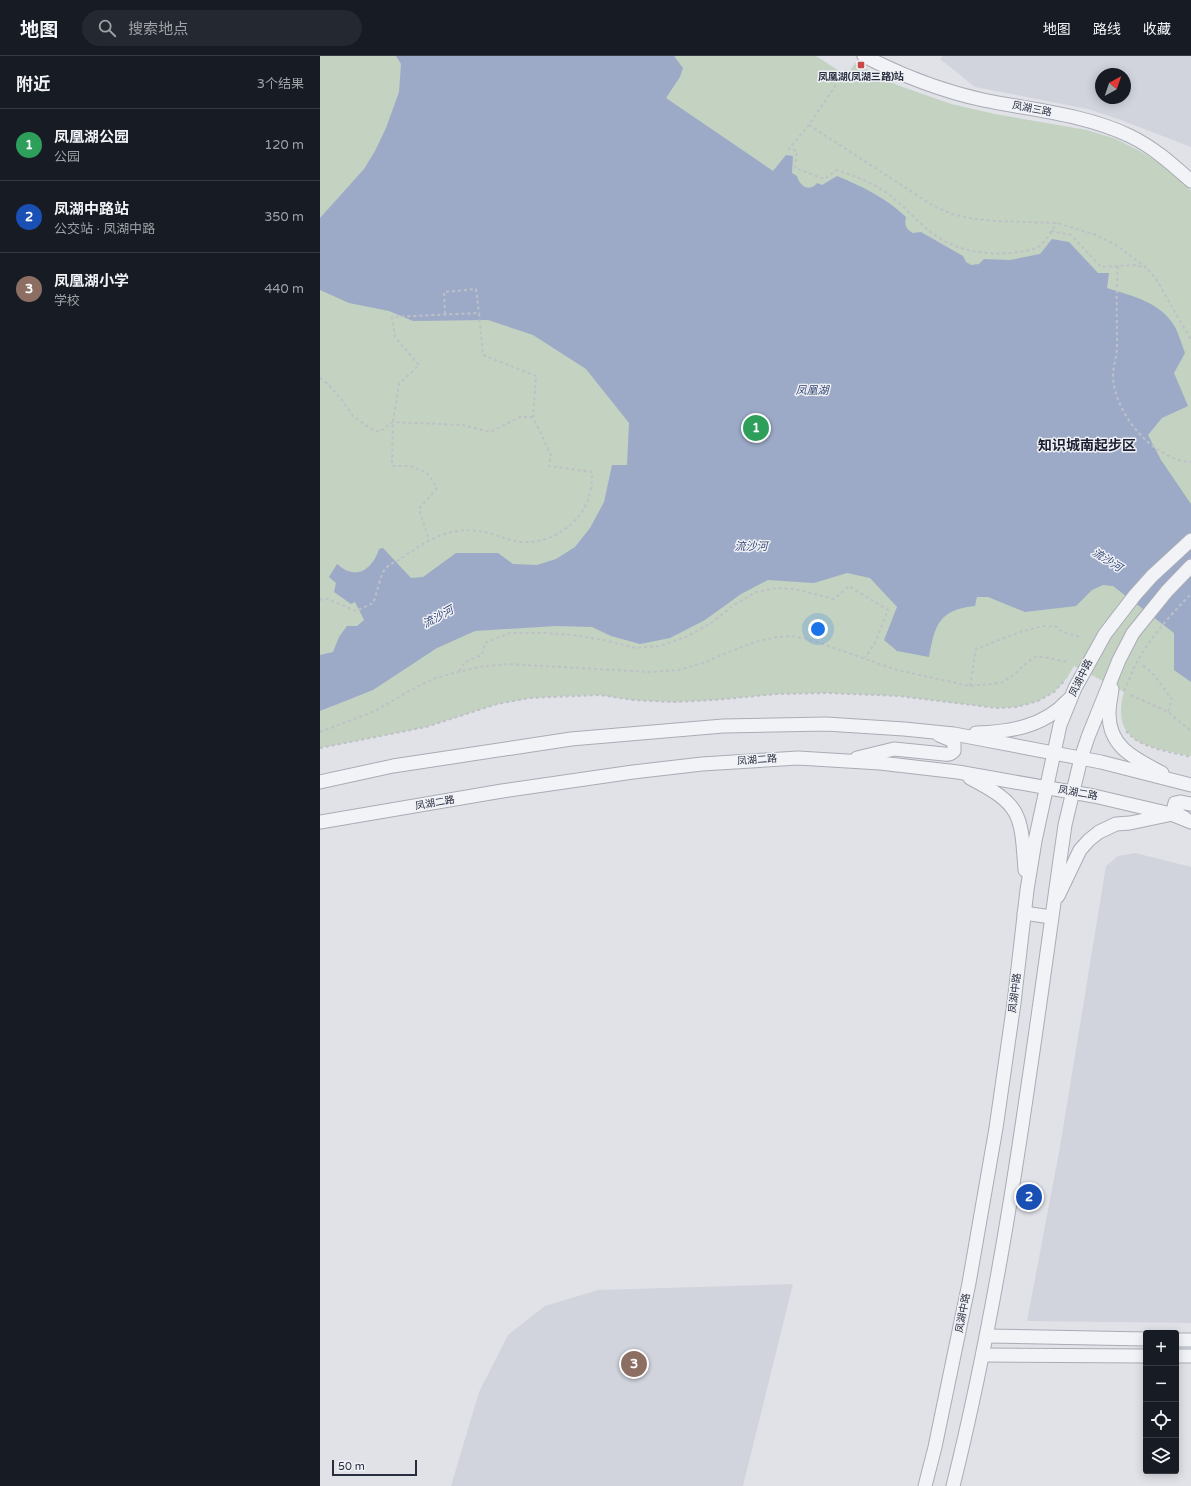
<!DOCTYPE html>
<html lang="zh">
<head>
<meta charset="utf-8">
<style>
  :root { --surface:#171b24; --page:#242831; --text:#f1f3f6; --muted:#9ea1a6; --line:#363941; --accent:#c94948 }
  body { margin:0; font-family:"Varela Round","Noto Sans SC",sans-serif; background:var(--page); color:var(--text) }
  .controls { position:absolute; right:12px; bottom:12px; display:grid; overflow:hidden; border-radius:4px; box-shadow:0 2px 10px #0003 }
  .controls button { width:36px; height:36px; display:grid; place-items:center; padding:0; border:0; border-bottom:1px solid var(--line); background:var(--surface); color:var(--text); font:20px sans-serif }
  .compass { position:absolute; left:775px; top:12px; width:36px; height:36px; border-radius:50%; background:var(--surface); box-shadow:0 2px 10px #0003; rotate:40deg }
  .scale { position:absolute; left:12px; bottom:10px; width:85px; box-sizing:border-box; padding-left:4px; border:2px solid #292e3f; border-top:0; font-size:11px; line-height:14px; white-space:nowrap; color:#292e3f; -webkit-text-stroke:3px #eff1f6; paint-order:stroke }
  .you { position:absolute; left:498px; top:573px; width:14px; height:14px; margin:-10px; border:3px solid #fff; border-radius:50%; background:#1a73e8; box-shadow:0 0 0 6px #1a73e833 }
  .badge { display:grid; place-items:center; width:26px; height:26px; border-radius:50%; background:var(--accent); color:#fff; font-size:13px; font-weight:700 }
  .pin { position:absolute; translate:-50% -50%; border:2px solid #fff; box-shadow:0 1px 4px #0006 }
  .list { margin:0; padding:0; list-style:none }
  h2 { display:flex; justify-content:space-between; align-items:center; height:52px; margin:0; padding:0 16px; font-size:17px }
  h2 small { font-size:13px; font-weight:400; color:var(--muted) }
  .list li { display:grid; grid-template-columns:26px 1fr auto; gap:12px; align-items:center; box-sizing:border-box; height:72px; padding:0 16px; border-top:1px solid var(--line) }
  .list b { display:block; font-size:15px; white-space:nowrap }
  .list p { margin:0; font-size:13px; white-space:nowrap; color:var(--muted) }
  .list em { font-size:13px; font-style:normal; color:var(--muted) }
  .icon { flex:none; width:22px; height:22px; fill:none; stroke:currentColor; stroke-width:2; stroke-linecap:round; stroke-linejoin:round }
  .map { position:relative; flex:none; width:871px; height:1430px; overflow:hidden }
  header { display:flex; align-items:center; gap:24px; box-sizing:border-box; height:56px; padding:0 20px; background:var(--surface); border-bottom:1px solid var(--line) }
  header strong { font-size:19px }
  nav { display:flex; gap:22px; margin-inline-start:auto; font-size:14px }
  .search { width:280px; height:36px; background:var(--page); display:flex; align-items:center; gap:10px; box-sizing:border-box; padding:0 14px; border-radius:22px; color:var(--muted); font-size:15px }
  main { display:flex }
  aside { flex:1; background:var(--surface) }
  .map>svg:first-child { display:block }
  .built { fill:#d2d4dd; fill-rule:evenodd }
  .green { fill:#c3d2c1 }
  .water { fill:#9caac7 }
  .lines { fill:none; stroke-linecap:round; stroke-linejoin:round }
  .minor-casing { stroke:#a9acb5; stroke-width:15 }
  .path { stroke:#bec0c7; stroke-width:2; stroke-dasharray:3 3; stroke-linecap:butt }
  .minor { stroke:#f2f3f7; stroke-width:13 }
  .poi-dot { fill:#c94948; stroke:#eff1f6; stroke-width:1.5 }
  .labels { text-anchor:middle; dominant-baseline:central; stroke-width:3; stroke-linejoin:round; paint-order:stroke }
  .poi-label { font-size:10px; font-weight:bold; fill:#292e3f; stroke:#eff1f6 }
  .street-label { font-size:10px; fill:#292e3f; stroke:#eff1f6 }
  .water-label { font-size:11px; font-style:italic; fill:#344672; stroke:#eff1f6 }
  .district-label { font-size:14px; font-weight:bold; fill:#1b1f30; stroke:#eff1f6 }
</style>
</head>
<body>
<header>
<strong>地图</strong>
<div class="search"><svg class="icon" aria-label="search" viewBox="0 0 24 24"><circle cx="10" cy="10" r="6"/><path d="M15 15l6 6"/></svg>搜索地点</div>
<nav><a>地图</a><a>路线</a><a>收藏</a></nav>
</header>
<main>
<aside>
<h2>附近<small>3个结果</small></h2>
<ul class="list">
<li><span class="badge" style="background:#2e9e5b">1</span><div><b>凤凰湖公园</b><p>公园</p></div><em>120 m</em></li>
<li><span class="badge" style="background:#1a4fb4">2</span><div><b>凤湖中路站</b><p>公交站 · 凤湖中路</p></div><em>350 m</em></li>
<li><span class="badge" style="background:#8d6e63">3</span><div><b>凤凰湖小学</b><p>学校</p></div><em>440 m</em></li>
</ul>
</aside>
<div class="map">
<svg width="871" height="1430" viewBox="0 0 871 1430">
  <rect width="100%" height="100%" fill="#e0e2e8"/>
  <g class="built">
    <path d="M 623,0 L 871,0 L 871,91 L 801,64 L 768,53 L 655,31 L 620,3 ZM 781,18 L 805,18 L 805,42 L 781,42 Z"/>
    <polygon points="815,797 871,811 871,1267 707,1265 740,1091 786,810 798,800"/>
    <polygon points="473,1228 423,1430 131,1430 159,1336 188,1279 225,1250 278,1234"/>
  </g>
  <path class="green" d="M 0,0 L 496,0 L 527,20 L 535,7 L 577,29 L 631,48 L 675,58 L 767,74 L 796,83 L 820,95 L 844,110 L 864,126 L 871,135 L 871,700 C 832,691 789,689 804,636 L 754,610 L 747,622 L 734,636 L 718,645 L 697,651 L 677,652 L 578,640 L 509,637 L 457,638 L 394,644 L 354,646 L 313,644 L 280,639 L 245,640 L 210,642 L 177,648 L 106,671 L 0,692 Z"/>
  <path class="water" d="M 76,0 L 354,0 L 363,12 L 360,21 L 346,42 L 453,115 L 466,99 L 473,100 L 472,117 L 477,120 C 480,130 489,137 497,127 L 502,129 L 517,120 C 543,131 565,141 586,161 C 584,169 586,173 593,177 L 601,176 L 643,200 L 646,206 L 651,209 L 659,208 L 664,203 L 690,204 L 720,198 L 732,183 L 749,186 L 778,217 L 789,217 L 787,232 C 812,240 841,246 855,271 C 859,279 862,289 865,297 L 854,317 L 868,350 L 842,362 L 828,379 L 841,404 L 871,448 L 871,626 L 854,614 L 854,577 L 793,530 L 783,529 L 772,534 L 756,550 L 705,556 L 668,541 L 657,541 L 655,550 C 619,554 615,568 609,601 L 577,595 L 564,584 L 577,551 L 550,522 L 527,517 L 494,527 L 448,524 L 421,538 L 385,564 L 350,582 L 320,588 L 291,580 L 272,571 L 236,570 L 155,575 L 117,592 L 53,634 L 0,655 L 0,599 L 13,596 L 19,581 L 27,570 L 37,570 L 44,564 L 35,546 L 31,548 L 14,536 L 16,527 L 9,521 L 17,508 C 20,510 24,514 28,515 C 44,521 55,506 59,493 L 63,492 L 91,522 L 103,521 L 136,497 L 178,497 L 193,508 L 217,509 L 236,503 L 255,491 L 270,472 L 284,446 L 292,409 L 307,409 L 309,367 L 266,313 L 213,279 L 168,264 L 93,265 L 69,255 L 29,247 L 0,234 L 0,162 L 44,113 L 55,95 L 66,72 L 79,36 L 81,8 Z"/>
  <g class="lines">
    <defs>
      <g id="minor">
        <path d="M 544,0 C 581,19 622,35 663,44 C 712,54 764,58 810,80 C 833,91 852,108 871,125"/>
        <path d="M 792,633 C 791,641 789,649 789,658 C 789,692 816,703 842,717"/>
        <path d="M 656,677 C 689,676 724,671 748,644"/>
        <path d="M 537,702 L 574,693 L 624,698 C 628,699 631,698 634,695 L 634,687 L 631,684 L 619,679"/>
        <path d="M 650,722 C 702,749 701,758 705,814"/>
        <polyline points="0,726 73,710 251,683 403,670 506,668 584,673 634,678 781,706 871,729"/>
        <polyline points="865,762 859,759 854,751 855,747 860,746 871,748"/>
        <polyline points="0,766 182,735 313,716 382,708 478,702 560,707 638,716 774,740 851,758 871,766"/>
        <polyline points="738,840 760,794 769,784 779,776 796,768 810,767 848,759"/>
        <polyline points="704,857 731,861"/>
        <polyline points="667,1280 826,1283"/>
        <polyline points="856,1284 871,1284"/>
        <polyline points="663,1299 826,1300"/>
        <polyline points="856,1300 871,1300"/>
        <polyline points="605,1430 615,1391 649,1227 676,1072 694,947 707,834 715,785 740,669 755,632 785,578 815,539 832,520 871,484"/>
        <path d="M 633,1430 C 687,1213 713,991 745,769 L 761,702 L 768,681 L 799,604 L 813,577 L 847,535 L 871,510"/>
      </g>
    </defs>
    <use href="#minor" class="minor-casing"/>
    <g class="path">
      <path d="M 526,14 L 489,69 L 469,93 L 477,95 L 475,112 L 504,123 L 517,114 C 533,120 550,125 564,135 C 582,147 595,164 612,177 C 637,196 668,200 698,196 C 706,195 715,194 721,189 C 726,185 733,172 737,167"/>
      <polyline points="489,69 612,149 632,158 650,162 673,165 737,167 776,179 796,189 827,212 838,226 871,284"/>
      <polyline points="731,175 751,179 781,211 815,209 826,212"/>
      <path d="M 798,210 C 796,237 797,263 797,290 C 797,299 794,308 793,317 C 792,345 815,379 837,393 C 848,400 859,406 871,406"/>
      <polyline points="125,258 124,236 156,233 159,257"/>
      <polyline points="0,322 8,328 21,343 33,360 48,371 59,376 73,366 142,369 170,376 200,361 213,361"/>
      <path d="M 0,544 L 5,542 L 36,555 L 53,547 C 56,541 61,517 65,513 C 69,508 78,505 83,501 C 107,485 127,471 158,475 C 173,476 187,485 202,486 C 232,488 263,467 270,437 C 272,430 272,423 272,416 L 229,410 L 231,399 L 213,361 L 216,320 L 163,299 L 159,257 L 72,261 L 75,281 L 99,309 L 79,328 L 73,366 L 72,410 L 91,410 L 107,417 L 117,432 L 99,453 L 109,484"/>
      <path d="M 823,610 C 836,617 842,632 852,643 L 848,656"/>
      <polyline points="139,615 145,606 162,599 165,587 190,577 225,577 254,579 288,585 316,592 339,590 366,581 391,567 414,549 436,536 456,532 474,533 514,543 529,530 568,554 555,587 545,602"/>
      <polyline points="650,630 656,593 700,576 723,570 737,571 742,576 761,581"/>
      <path d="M 804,635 C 809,625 812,615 817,606 C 831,581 851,558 871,538"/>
      <polyline points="811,639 848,656 871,675"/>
      <path d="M 806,675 C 819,692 851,696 871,701"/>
      <polyline points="0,676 55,655 89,635 115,622 158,611 187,608 330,616 359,614 383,607 421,591 442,584 457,581 472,580 491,584 577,614 650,630 681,627 696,617 707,606 715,601 724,601 747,606"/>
      <polyline points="0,692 106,671 177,648 210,642 280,639 313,644 354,646 394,644 457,638 509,637 578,640 677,652 697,651 718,645 734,636 745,624"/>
    </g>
    <use href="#minor" class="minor"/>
  </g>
  <rect class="poi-dot" x="537" y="5" width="8" height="8" rx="2"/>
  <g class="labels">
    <g class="poi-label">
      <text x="541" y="21">凤凰湖(凤湖三路)站</text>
    </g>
    <g class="street-label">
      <text transform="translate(712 53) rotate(11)">凤湖三路</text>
      <text transform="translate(761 622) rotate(-64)">凤湖中路</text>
      <text transform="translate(437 704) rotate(-4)">凤湖二路</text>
      <text transform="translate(758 737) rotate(10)">凤湖二路</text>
      <text transform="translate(115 747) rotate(-10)">凤湖二路</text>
      <text transform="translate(695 937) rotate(-83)">凤湖中路</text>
      <text transform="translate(643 1257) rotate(-79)">凤湖中路</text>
    </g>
    <g class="water-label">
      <text x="492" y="334">凤凰湖</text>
      <text x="431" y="490">流沙河</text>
      <text transform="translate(787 504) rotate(32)">流沙河</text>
      <text transform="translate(118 561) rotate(-29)">流沙河</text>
    </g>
    <g class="district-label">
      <text x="767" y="389">知识城南起步区</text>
    </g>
  </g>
</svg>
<div class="controls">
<button>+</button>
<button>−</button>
<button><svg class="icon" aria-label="locate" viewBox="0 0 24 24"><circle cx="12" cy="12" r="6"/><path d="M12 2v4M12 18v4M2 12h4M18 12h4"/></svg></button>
<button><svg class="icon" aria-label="layers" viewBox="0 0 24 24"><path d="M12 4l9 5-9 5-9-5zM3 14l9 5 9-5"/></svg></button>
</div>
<svg class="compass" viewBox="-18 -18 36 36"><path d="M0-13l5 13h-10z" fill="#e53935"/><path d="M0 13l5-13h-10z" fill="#9ea1a6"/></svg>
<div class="scale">50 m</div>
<div class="you"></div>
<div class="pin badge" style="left:436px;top:372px;background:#2e9e5b">1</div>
<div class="pin badge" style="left:709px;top:1141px;background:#1a4fb4">2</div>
<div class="pin badge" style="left:314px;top:1308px;background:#8d6e63">3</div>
</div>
</main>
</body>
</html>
